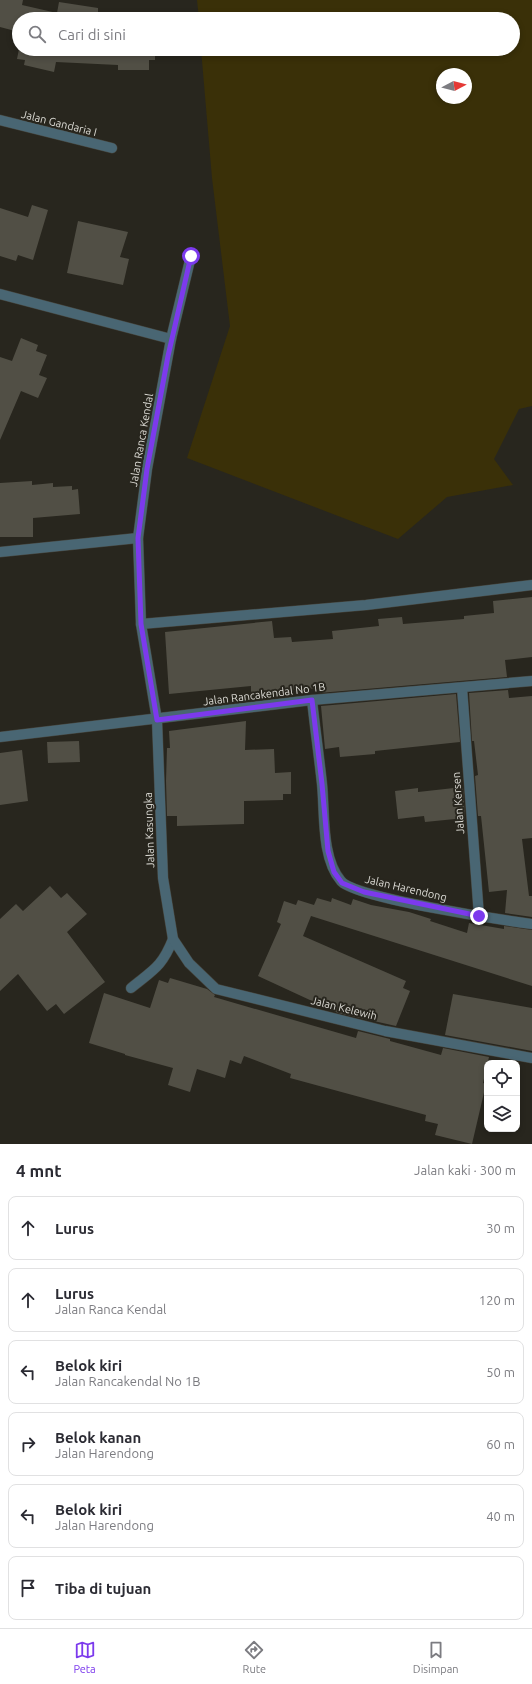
<!DOCTYPE html>
<html lang="id">
<head>
<meta charset="utf-8">
<style>
  :root { --surface:#fff; --page:#f7f7f7; --text:#2b2b33; --muted:#7c7c81; --line:#e1e1e2; --accent:#7c3aed }
  body { margin:0; font-family:Ubuntu,sans-serif; background:var(--page); color:var(--text) }
  .controls { position:absolute; right:12px; bottom:12px; display:grid; overflow:hidden; border-radius:8px; box-shadow:0 2px 6px #0003 }
  .controls button { width:36px; height:36px; display:grid; place-items:center; padding:0; border:0; border-bottom:1px solid var(--line); background:var(--surface); color:var(--text); font:20px sans-serif }
  .compass { position:absolute; left:436px; top:68px; width:36px; height:36px; border-radius:50%; background:var(--surface); box-shadow:0 2px 6px #0003; rotate:83deg }
  .stop { position:absolute; width:12px; height:12px; margin:-9px; border:3px solid #7c3aed; border-radius:50%; background:#fff }
  .stop.end { background:#7c3aed; border-color:#fff; box-shadow:0 1px 4px #0008 }
  .list { margin:0; padding:0; list-style:none }
  h2 { display:flex; justify-content:space-between; align-items:center; height:52px; margin:0; padding:0 16px; font-size:17px }
  h2 small { font-size:13px; font-weight:400; color:var(--muted) }
  .list li { display:grid; grid-template-columns:26px 1fr auto; gap:12px; align-items:center; box-sizing:border-box; height:64px; margin:0 8px 8px; padding:0 8px; border:1px solid var(--line); border-radius:8px }
  .list b { display:block; font-size:15px; white-space:nowrap }
  .list p { margin:0; font-size:13px; white-space:nowrap; color:var(--muted) }
  .list em { font-size:13px; font-style:normal; color:var(--muted) }
  .icon { flex:none; width:22px; height:22px; fill:none; stroke:currentColor; stroke-width:2; stroke-linecap:round; stroke-linejoin:round }
  .map { position:relative; flex:none; width:532px; height:1144px; overflow:hidden }
  .search { position:absolute; background:var(--surface); box-shadow:0 2px 6px #0003; left:12px; right:12px; top:12px; height:44px; display:flex; align-items:center; gap:10px; box-sizing:border-box; padding:0 14px; border-radius:22px; color:var(--muted); font-size:15px }
  .sheet { height:484px; background:var(--surface) }
  nav { display:flex; justify-content:space-around; align-items:center; box-sizing:border-box; height:56px; border-top:1px solid var(--line); background:var(--surface); font-size:11px; color:var(--muted) }
  nav a { display:grid; justify-items:center; gap:2px }
  nav .on { color:var(--accent) }
  .map>svg:first-child { display:block }
  .green { fill:#3a3008; fill-rule:evenodd }
  .building { fill:#514f45 }
  .lines { fill:none; stroke-linecap:round; stroke-linejoin:round }
  .service-casing { stroke:#45433b; stroke-width:11 }
  .minor-casing { stroke:#45433b; stroke-width:11 }
  .service { stroke:#496673; stroke-width:10 }
  .minor { stroke:#496673; stroke-width:10 }
  .route { stroke:#7c3aed; stroke-width:5 }
  .labels { text-anchor:middle; dominant-baseline:central; stroke-width:4; stroke-linejoin:round; paint-order:stroke }
  .street-label { font-size:11px; fill:#dcdbd5; stroke:#28261e }
</style>
</head>
<body>
<div class="map">
<svg width="532" height="1144" viewBox="0 0 532 1144">
  <rect width="100%" height="100%" fill="#28261e"/>
  <path class="green" d="M 197,0 L 532,0 L 532,406 L 519,409 L 494,459 L 513,485 L 447,497 L 398,539 L 187,458 L 230,326 L 212,178 L 201,49 L 513,49 L 513,19 L 199,19 ZM 442,74 L 466,74 L 466,98 L 442,98 Z"/>
  <g class="building">
    <polygon points="0,0 23,0 22,5 57,13 59,2 98,8 98,14 155,14 155,19 19,19 19,32 0,27"/>
    <polygon points="19,49 155,49 155,60 149,60 149,70 118,70 118,65 56,62 54,72 24,65 25,60 17,59"/>
    <polygon points="32,205 48,210 33,260 18,255 16,261 0,256 0,208 28,217"/>
    <polygon points="78,221 128,232 120,257 129,259 123,285 67,273"/>
    <polygon points="21,338 38,345 36,351 47,355 39,375 47,378 38,398 21,391 0,440 0,357 12,361"/>
    <polygon points="32,481 32,485 53,483 53,487 72,486 72,490 78,489 80,514 33,518 33,537 0,537 0,483"/>
    <polygon points="532,597 532,657 505,660 507,677 319,693 319,688 251,693 251,686 169,694 165,632 272,621 274,638 291,637 292,642 333,639 332,631 379,626 378,619 402,617 403,624 464,619 464,616 494,613 493,601"/>
    <polygon points="508,690 509,698 532,696 532,838 522,839 529,896 532,896 532,917 505,913 507,890 489,892 481,816 478,816 475,776 478,775 474,741 472,741 469,693"/>
    <polygon points="456,694 460,742 375,751 375,754 340,757 339,747 325,749 321,706"/>
    <polygon points="246,721 245,750 274,749 275,773 291,772 291,794 283,794 283,800 244,801 244,824 177,826 177,816 167,816 166,781 167,748 170,748 169,731"/>
    <polygon points="79,741 80,762 48,763 47,742"/>
    <polygon points="22,750 28,801 0,805 0,753"/>
    <polygon points="463,787 465,818 425,822 424,816 398,819 395,791 418,788 418,792"/>
    <polygon points="50,886 61,898 67,893 87,914 67,932 105,982 64,1014 56,1004 47,1011 18,974 0,991 0,919 16,904 23,911"/>
    <polygon points="317,898 331,902 332,898 351,905 353,899 371,905 409,912 431,919 430,921 467,933 469,923 504,929 504,926 532,930 532,986 311,916 303,936 406,981 403,988 410,991 396,1026 338,1013 258,976 281,924 277,922 284,901 296,905 298,900 314,905"/>
    <polygon points="170,978 207,989 215,995 214,997 356,1038 358,1031 390,1039 390,1041 441,1055 443,1048 489,1057 483,1083 486,1084 472,1144 435,1135 438,1124 425,1121 426,1115 290,1078 291,1074 244,1056 241,1064 230,1060 225,1078 197,1069 190,1092 168,1085 173,1068 125,1055 125,1054 89,1043 104,993 150,1008 159,980 168,983"/>
    <polygon points="453,994 532,1008 532,1051 445,1035"/>
  </g>
  <g class="lines">
    <defs>
      <g id="service">
        <polyline points="171,339 191,256"/>
        <path d="M 131,988 C 153,970 162,967 173,939"/>
      </g>
      <g id="minor">
        <polyline points="0,120 112,148"/>
        <polyline points="0,294 171,339 147,469 138,538 141,624 157,720 163,878 173,939 189,963 216,989 385,1031 532,1058"/>
        <polyline points="0,552 138,538"/>
        <polyline points="141,624 366,605 532,585"/>
        <polyline points="462,688 479,916"/>
        <path d="M 312,700 C 315,728 319,756 322,784 C 325,813 321,858 341,881 C 355,898 502,920 532,924"/>
        <polyline points="0,737 312,700 532,681"/>
      </g>
    </defs>
    <use href="#service" class="service-casing"/>
    <use href="#minor" class="minor-casing"/>
    <use href="#service" class="service"/>
    <use href="#minor" class="minor"/>
  </g>
  <g class="lines">
    <polyline class="route" points="191,256 168,356 147,469 138,538 141,624 157,720 312,700 322,784 328,851 334,872 342,883 364,892 479,916"/>
  </g>
  <g class="labels">
    <g class="street-label">
      <text transform="translate(59 123) rotate(14)">Jalan Gandaria I</text>
      <text transform="translate(141 440) rotate(-80)">Jalan Ranca Kendal</text>
      <text transform="translate(264 694) rotate(-7)">Jalan Rancakendal No 1B</text>
      <text transform="translate(458 803) rotate(-94)">Jalan Kersen</text>
      <text transform="translate(149 830) rotate(-92)">Jalan Kasungka</text>
      <text transform="translate(406 888) rotate(13)">Jalan Harendong</text>
      <text transform="translate(344 1008) rotate(14)">Jalan Kelewih</text>
    </g>
  </g>
</svg>
<div class="controls">
<button><svg class="icon" aria-label="locate" viewBox="0 0 24 24"><circle cx="12" cy="12" r="6"/><path d="M12 2v4M12 18v4M2 12h4M18 12h4"/></svg></button>
<button><svg class="icon" aria-label="layers" viewBox="0 0 24 24"><path d="M12 4l9 5-9 5-9-5zM3 14l9 5 9-5"/></svg></button>
</div>
<svg class="compass" viewBox="-18 -18 36 36"><path d="M0-13l5 13h-10z" fill="#e53935"/><path d="M0 13l5-13h-10z" fill="#7c7c81"/></svg>
<div class="stop" style="left:191px;top:256px"></div>
<div class="stop end" style="left:479px;top:916px"></div>
<div class="search"><svg class="icon" aria-label="search" viewBox="0 0 24 24"><circle cx="10" cy="10" r="6"/><path d="M15 15l6 6"/></svg>Cari di sini</div>
</div>
<section class="sheet">
<h2>4 mnt<small>Jalan kaki · 300 m</small></h2>
<ul class="list">
<li><svg class="icon" aria-label="ahead" viewBox="0 0 24 24"><path d="M12 20V5M6 11l6-6 6 6"/></svg><div><b>Lurus</b></div><em>30 m</em></li>
<li><svg class="icon" aria-label="ahead" viewBox="0 0 24 24"><path d="M12 20V5M6 11l6-6 6 6"/></svg><div><b>Lurus</b><p>Jalan Ranca Kendal</p></div><em>120 m</em></li>
<li><svg class="icon" aria-label="left" viewBox="0 0 24 24"><path d="M17 20v-9H6M10 6l-5 5 5 5"/></svg><div><b>Belok kiri</b><p>Jalan Rancakendal No 1B</p></div><em>50 m</em></li>
<li><svg class="icon" aria-label="right" viewBox="0 0 24 24"><path d="M7 20v-9h11M14 6l5 5-5 5"/></svg><div><b>Belok kanan</b><p>Jalan Harendong</p></div><em>60 m</em></li>
<li><svg class="icon" aria-label="left" viewBox="0 0 24 24"><path d="M17 20v-9H6M10 6l-5 5 5 5"/></svg><div><b>Belok kiri</b><p>Jalan Harendong</p></div><em>40 m</em></li>
<li><svg class="icon" aria-label="arrive" viewBox="0 0 24 24"><path d="M6 21V4h12l-3 4 3 4H6"/></svg><div><b>Tiba di tujuan</b></div></li>
</ul>
</section>
<nav>
<a class="on"><svg class="icon" aria-label="map" viewBox="0 0 24 24"><path d="M3 6l6-2 6 2 6-2v14l-6 2-6-2-6 2zM9 4v14M15 6v14"/></svg>Peta</a>
<a><svg class="icon" aria-label="directions" viewBox="0 0 24 24"><path d="M12 3l9 9-9 9-9-9zM9 14v-3h6M13 9l2 2-2 2"/></svg>Rute</a>
<a><svg class="icon" aria-label="saved" viewBox="0 0 24 24"><path d="M7 4h10v16l-5-4-5 4z"/></svg>Disimpan</a>
</nav>
</body>
</html>
